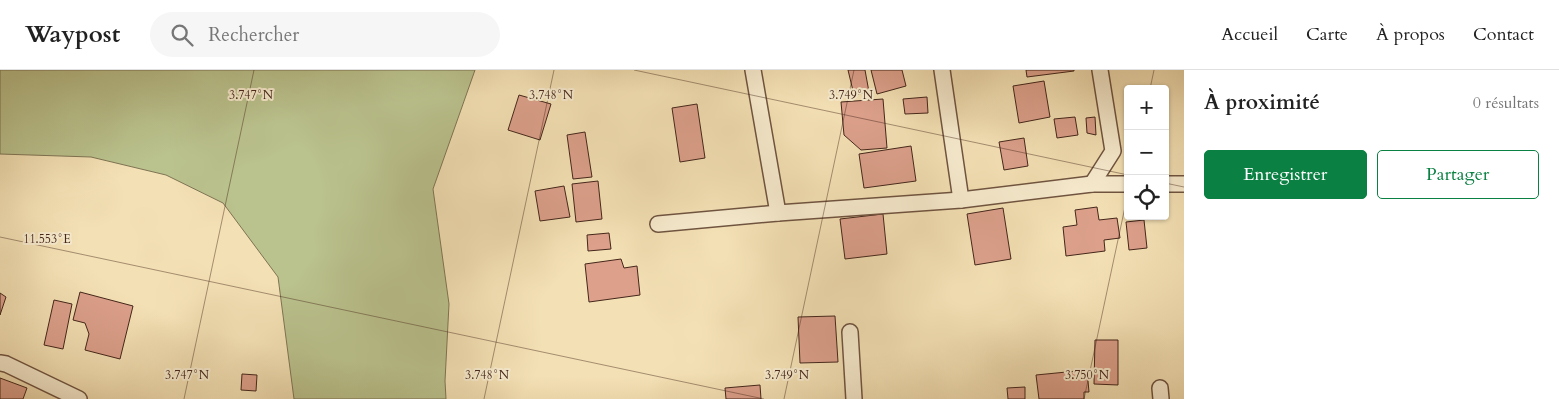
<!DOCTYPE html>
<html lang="fr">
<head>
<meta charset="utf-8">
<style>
  :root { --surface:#fff; --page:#f6f6f6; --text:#222; --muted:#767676; --line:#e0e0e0; --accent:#0b8043 }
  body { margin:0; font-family:Cardo,serif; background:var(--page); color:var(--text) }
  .controls { position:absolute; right:15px; top:15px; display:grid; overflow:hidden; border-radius:5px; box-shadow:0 1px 4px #0004 }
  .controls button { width:45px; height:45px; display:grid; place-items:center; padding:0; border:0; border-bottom:1px solid var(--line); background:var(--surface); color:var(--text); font:25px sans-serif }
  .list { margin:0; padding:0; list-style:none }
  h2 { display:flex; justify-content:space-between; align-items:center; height:65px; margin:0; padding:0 20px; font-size:21px }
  h2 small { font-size:16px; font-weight:400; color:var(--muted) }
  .actions { display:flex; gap:10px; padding:15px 20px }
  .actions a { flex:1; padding:11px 0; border:1px solid var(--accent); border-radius:5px; text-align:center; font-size:18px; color:var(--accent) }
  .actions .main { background:var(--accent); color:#fff }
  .icon { flex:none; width:28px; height:28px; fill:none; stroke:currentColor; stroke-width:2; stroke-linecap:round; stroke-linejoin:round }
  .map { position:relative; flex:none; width:1184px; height:329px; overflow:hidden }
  header { display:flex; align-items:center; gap:30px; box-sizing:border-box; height:70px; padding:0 25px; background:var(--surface); border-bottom:1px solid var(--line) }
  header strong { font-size:24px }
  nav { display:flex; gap:28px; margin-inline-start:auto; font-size:18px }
  .search { width:350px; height:45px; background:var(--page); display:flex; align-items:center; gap:12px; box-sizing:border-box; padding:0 18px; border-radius:28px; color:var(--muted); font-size:19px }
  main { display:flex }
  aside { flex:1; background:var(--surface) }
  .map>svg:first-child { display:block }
  .green { fill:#bac28d; stroke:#7f7454 }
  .building { fill:#dca08b; stroke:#44261a }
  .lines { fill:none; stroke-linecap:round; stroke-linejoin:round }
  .street-casing { stroke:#705440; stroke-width:18 }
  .street { stroke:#f7ebce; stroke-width:15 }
  .ticks { fill:none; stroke:#44261a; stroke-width:1; stroke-opacity:0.45 }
  .ticks-label { font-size:12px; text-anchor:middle; fill:#44261a; stroke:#f7ebce; stroke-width:4; stroke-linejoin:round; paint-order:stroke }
</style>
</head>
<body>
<header>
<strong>Waypost</strong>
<div class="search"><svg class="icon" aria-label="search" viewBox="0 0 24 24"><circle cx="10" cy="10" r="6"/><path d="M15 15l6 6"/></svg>Rechercher</div>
<nav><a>Accueil</a><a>Carte</a><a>À propos</a><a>Contact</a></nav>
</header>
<main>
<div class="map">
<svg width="1184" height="329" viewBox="0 0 1184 329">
  <rect width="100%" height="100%" fill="#f3e0b4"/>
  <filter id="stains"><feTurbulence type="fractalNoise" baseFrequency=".004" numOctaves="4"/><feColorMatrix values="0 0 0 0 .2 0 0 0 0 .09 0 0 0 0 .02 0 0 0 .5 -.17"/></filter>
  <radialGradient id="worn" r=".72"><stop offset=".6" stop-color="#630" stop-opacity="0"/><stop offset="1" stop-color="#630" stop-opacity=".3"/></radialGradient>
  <polygon class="green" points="0,0 475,0 433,119 449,234 445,311 446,329 294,329 278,207 223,133 166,105 91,87 0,84"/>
  <g class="building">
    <polygon points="848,0 865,0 869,22 854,25"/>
    <polygon points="871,0 902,0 906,16 877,24"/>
    <polygon points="1026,0 1074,0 1074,1 1027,7"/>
    <polygon points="1044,11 1050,47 1019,53 1013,16"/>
    <polygon points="519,25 551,34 540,70 508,60"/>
    <polygon points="927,27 928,43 905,44 903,29"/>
    <polygon points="883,29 887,78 861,80 844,65 841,32"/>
    <polygon points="697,34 705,88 680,92 672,38"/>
    <polygon points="1075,47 1078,65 1057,68 1054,49"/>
    <polygon points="1095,47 1096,65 1087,63 1086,48"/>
    <polygon points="585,62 592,107 573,109 567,65"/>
    <polygon points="1024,68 1028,96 1004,100 999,72"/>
    <polygon points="911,76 916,111 864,118 859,84"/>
    <polygon points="598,111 602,149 576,152 572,114"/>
    <polygon points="564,116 570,147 540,151 535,121"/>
    <polygon points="1097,137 1099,150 1117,148 1120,168 1104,170 1105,181 1066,186 1063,157 1077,155 1075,140"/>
    <polygon points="1003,138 1011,189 975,195 967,144"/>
    <polygon points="883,144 887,184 845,189 840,149"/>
    <polygon points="1144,150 1147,178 1129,180 1126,152"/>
    <polygon points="609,163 611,179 588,181 587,165"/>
    <polygon points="621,189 624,198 637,196 640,225 589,232 585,194"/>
    <polygon points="80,222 133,236 120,289 85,280 89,264 85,253 73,250"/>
    <polygon points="0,223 6,227 0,245"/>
    <polygon points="54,230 72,234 63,279 44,275"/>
    <polygon points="835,246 838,292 800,293 798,247"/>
    <polygon points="1095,270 1118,270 1118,315 1094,314"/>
    <polygon points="1087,300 1089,322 1084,322 1084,329 1039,329 1036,305"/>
    <polygon points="242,304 257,305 256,321 241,320"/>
    <polygon points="0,308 27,318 23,329 0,329"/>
    <polygon points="760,315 761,329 726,329 725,318"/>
    <polygon points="1025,317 1025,329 1008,329 1007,318"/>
  </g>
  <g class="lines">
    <defs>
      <g id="street">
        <polyline points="753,0 778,143"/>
        <polyline points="942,0 961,130"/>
        <polyline points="1092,114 1113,81 1100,0"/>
        <polyline points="1165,114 1184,114"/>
        <polyline points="658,154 778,143 961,130 1092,114 1128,114"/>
        <polyline points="850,262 854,329"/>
        <polyline points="0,293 6,294 79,329"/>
        <polyline points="1160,318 1161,329"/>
      </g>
    </defs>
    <use href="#street" class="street-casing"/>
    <use href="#street" class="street"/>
  </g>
  <path class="ticks" d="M 634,0 L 1128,105M 1150,19 L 1154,0M 1165,113 L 1184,117M 0,167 L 764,329M 184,329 L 254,0M 484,329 L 554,0M 784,329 L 854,0M 1084,329 L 1128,123"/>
  <g class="ticks-label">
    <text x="251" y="29">3.747°N</text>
    <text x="551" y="29">3.748°N</text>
    <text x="851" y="29">3.749°N</text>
    <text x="47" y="173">11.553°E</text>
    <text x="187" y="309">3.747°N</text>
    <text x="487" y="309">3.748°N</text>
    <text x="787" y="309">3.749°N</text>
    <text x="1087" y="309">3.750°N</text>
  </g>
  <rect width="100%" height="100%" filter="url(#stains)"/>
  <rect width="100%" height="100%" fill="url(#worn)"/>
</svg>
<div class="controls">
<button>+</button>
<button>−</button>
<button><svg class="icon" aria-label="locate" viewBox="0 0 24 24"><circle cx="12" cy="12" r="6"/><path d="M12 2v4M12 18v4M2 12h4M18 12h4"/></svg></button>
</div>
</div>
<aside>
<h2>À proximité<small>0 résultats</small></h2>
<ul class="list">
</ul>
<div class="actions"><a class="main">Enregistrer</a><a>Partager</a></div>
</aside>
</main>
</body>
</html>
